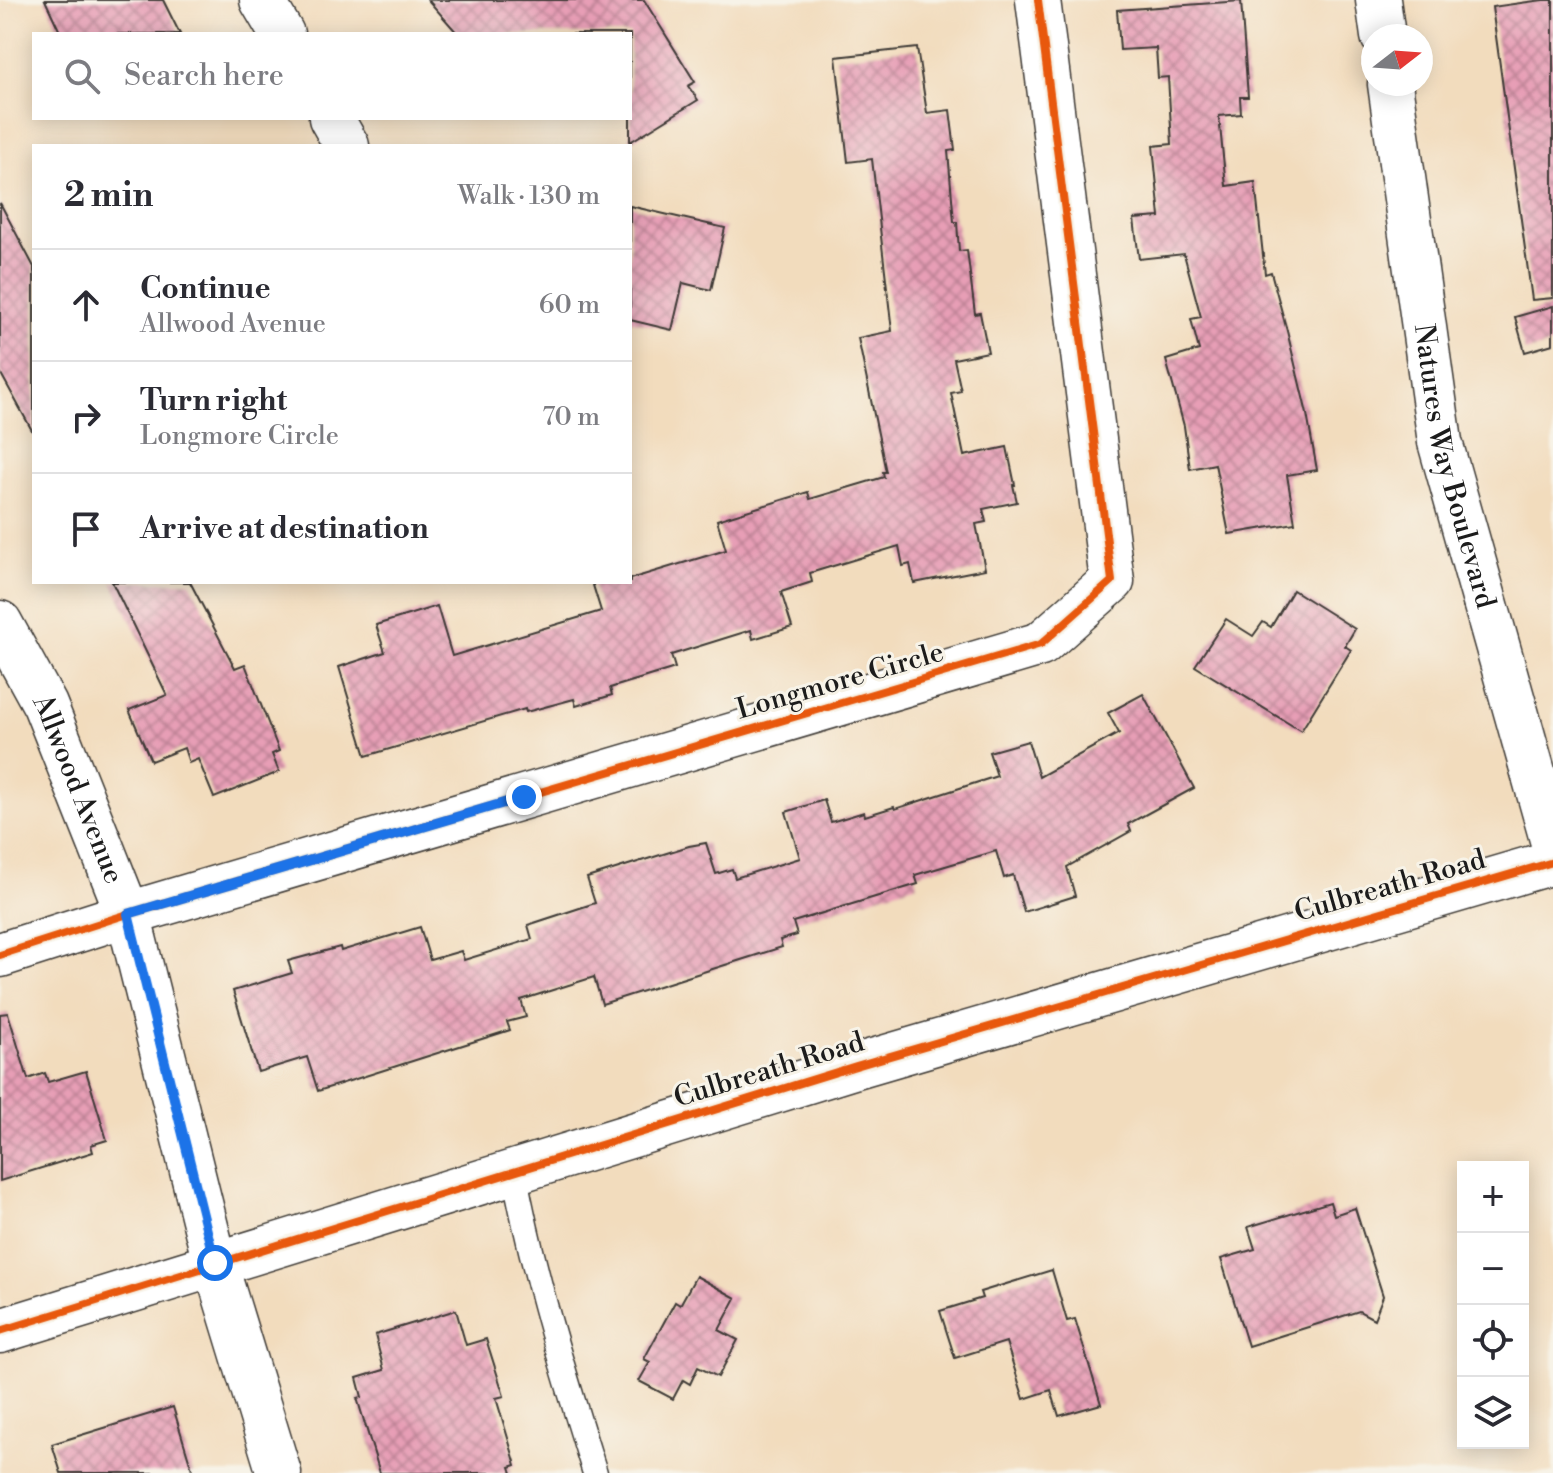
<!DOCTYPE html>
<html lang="en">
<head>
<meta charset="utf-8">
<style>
  :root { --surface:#fff; --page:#f2f2f3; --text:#2b2b33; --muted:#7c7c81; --line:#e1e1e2 }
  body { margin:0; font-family:"Libre Bodoni",serif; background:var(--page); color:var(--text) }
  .controls { position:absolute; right:24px; bottom:24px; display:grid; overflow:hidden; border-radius:0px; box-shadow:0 4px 20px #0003 }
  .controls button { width:72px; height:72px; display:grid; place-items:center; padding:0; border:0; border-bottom:2px solid var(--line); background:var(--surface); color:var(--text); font:40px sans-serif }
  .compass { position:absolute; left:1361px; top:24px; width:72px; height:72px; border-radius:50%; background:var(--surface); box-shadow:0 4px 20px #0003; rotate:73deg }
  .stop { position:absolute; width:24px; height:24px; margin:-18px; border:6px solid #1a73e8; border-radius:50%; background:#fff }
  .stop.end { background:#1a73e8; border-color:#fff; box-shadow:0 2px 8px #0008 }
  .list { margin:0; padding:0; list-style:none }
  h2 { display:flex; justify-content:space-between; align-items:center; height:104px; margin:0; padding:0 32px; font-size:34px }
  h2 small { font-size:26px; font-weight:400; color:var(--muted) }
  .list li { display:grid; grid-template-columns:52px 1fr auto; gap:24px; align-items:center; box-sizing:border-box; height:112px; padding:0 32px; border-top:2px solid var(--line) }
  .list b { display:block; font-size:30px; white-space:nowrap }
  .list p { margin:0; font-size:26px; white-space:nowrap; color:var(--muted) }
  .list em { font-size:26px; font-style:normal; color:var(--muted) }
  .icon { flex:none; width:44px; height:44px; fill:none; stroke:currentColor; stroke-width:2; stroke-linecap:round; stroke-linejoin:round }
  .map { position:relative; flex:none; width:1553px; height:1473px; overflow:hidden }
  .search { position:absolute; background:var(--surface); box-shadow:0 4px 20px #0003; left:32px; top:32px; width:600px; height:88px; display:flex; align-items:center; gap:20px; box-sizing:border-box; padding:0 28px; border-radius:0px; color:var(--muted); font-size:30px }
  .panel { position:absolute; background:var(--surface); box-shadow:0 4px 20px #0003; left:32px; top:144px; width:600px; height:440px; border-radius:0px }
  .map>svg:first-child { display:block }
  .building { fill:url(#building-cross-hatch) }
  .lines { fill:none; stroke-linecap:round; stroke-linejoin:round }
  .service-casing { stroke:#3c3934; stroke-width:27 }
  .minor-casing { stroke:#3c3934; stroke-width:47 }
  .tertiary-casing { stroke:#3c3934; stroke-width:47 }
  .service { stroke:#fff; stroke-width:24 }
  .minor { stroke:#fff; stroke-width:44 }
  .tertiary { stroke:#fff; stroke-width:44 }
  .cycleway-casing { stroke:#f7f3e8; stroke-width:13 }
  .cycleway { stroke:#e8590c; stroke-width:8 }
  .route { stroke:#1a73e8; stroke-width:10 }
  .labels { text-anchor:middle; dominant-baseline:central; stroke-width:6; stroke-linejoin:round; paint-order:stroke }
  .street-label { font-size:28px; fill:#1c1c1c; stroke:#f7f3e8 }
</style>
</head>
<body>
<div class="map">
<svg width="1553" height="1473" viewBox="0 0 1553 1473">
  <defs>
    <pattern id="building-cross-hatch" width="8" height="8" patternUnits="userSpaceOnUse" patternTransform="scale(2)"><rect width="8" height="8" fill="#e79eb6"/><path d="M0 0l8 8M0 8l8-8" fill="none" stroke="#ba8093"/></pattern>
  </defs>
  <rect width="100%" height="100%" fill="#f7f3e8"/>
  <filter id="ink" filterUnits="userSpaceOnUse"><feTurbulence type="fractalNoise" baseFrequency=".0125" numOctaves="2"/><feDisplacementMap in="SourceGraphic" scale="16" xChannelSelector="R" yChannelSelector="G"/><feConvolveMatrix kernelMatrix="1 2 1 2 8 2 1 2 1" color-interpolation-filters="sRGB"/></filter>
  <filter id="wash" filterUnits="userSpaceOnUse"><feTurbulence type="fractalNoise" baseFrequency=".006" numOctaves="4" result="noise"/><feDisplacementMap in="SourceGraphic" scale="32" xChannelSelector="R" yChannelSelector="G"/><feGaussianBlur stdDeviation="1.8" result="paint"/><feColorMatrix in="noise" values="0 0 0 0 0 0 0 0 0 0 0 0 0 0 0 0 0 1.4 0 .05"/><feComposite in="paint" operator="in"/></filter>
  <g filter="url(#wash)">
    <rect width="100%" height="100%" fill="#f2dcbd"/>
    <g id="blocks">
      <g class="building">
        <polygon points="45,0 163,0 180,34 61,34"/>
        <polygon points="428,0 644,0 695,82 688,86 698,100 630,142 630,34 458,34"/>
        <polygon points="1543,0 1553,0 1553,298 1532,300 1492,7"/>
        <polygon points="1241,1 1248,97 1240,97 1241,114 1219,116 1226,186 1255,182 1265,274 1271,272 1287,331 1307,414 1317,470 1287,475 1295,523 1229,534 1215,464 1190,469 1184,426 1166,360 1199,350 1191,319 1201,317 1184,254 1139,259 1134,219 1160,217 1153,146 1172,144 1168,77 1158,78 1156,48 1120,50 1117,10"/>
        <polygon points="917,48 927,113 950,110 955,150 948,151 954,222 957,222 959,251 967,250 975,314 980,313 988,352 954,359 961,391 951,393 964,456 1007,447 1015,485 1013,485 1017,502 983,509 986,522 976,524 985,569 914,583 910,564 903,566 899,546 810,573 812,582 781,592 792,627 753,639 751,630 671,655 675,668 610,688 612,695 576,706 574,699 526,712 525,709 366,756 339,667 385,652 376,625 437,606 452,656 601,611 592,582 630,582 630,579 726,550 717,520 808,492 810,499 884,477 883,472 886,472 858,338 892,331 872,159 848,162 836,57"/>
        <polygon points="0,203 34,267 34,434 0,372"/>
        <polygon points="630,206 725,228 711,290 683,283 672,330 630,320"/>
        <polygon points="1553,306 1553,344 1525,352 1515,317"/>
        <polygon points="112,582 190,582 235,668 245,664 279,751 272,754 279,772 214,798 198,759 189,763 184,748 151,761 129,710 167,695"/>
        <polygon points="1293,590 1355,629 1345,646 1351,650 1301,731 1195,666 1226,619 1253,636 1263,622 1271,627"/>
        <polygon points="1143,694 1194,788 1128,824 1131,831 1067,867 1075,896 1024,912 1013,875 1004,878 996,851 915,875 918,884 793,922 797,935 780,940 782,947 602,1004 594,977 521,1000 526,1017 507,1022 510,1030 318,1091 307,1057 258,1072 233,991 292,973 288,961 340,947 341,951 420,927 430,960 461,951 464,960 532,939 528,925 595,903 587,878 689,846 706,843 716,874 732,869 735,878 800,858 786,812 824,800 831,822 864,812 865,816 894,807 895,809 997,776 989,752 1028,741 1039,777 1119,733 1108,713"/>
        <polygon points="8,1013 28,1079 45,1073 48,1082 86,1071 107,1140 91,1145 93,1152 0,1181 0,1014"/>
        <polygon points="1330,1202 1334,1215 1355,1208 1383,1296 1374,1319 1359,1311 1248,1346 1221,1259 1255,1249 1248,1227"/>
        <polygon points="1052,1270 1067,1321 1075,1319 1101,1404 1059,1416 1051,1390 1024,1399 1006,1342 955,1358 940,1311 982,1298 980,1292"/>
        <polygon points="696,1276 736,1298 719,1330 738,1340 718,1377 698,1367 690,1384 683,1380 673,1399 639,1381 650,1362 644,1359 675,1302 680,1305"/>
        <polygon points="456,1310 466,1345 486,1339 504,1396 496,1398 516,1465 510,1467 512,1473 380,1473 357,1398 362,1397 357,1378 384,1370 375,1335"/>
        <polygon points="173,1407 193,1473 61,1473 52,1444"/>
      </g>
    </g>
  </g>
  <g filter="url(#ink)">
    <use href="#blocks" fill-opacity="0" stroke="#3c3934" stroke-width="2"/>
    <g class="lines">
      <defs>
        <path id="service" d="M 514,1171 C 533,1274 564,1373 595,1473"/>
        <g id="minor">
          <polyline points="262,0 282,34"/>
          <polyline points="331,118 347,146"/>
          <path id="s1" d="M 0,623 L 45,705 L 128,914 L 215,1263 L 279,1473"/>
          <polyline points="0,955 128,914 1041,644 1112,581 1038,0"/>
        </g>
        <g id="tertiary">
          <polyline points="1378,0 1383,36"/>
          <path id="s2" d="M 1390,84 L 1440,442 L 1553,843"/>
          <polyline points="0,1331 856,1066 1553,862"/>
        </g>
      </defs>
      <use href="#service" class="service-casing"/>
      <use href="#minor" class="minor-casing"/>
      <use href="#tertiary" class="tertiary-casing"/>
      <use href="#service" class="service"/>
      <use href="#minor" class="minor"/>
      <use href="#tertiary" class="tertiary"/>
      <defs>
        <g id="cycleway">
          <polyline points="0,955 128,914 1041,644 1112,581 1038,0"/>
          <polyline points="0,1331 856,1066 1553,862"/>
        </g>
      </defs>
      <use href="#cycleway" class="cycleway-casing"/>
      <use href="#cycleway" class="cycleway"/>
    </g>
  </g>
  <g class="lines" filter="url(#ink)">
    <polyline class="route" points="215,1263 128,914 524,797"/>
  </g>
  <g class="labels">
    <g class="street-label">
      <text stroke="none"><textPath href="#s2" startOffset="388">Natures Way Boulevard</textPath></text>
      <text transform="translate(840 681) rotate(-16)">Longmore Circle</text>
      <text stroke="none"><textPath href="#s1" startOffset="184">Allwood Avenue</textPath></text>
      <text transform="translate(1390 886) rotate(-16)">Culbreath Road</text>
      <text transform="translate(769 1070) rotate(-17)">Culbreath Road</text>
    </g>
  </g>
</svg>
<div class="controls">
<button>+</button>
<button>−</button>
<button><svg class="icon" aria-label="locate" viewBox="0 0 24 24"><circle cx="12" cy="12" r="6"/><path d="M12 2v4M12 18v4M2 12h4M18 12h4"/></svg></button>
<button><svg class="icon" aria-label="layers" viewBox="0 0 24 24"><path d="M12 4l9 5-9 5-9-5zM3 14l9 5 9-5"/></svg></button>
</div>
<svg class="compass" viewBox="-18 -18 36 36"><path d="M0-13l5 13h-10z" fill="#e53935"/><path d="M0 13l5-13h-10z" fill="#7c7c81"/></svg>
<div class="stop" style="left:215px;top:1263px"></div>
<div class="stop end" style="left:524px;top:797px"></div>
<div class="search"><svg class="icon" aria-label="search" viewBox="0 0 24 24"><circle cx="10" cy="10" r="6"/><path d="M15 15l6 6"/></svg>Search here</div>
<section class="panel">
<h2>2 min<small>Walk · 130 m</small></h2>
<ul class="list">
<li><svg class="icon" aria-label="ahead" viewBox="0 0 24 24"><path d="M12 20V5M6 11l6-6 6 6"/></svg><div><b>Continue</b><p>Allwood Avenue</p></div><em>60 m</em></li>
<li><svg class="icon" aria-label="right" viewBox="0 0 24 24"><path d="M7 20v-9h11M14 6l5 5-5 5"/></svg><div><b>Turn right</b><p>Longmore Circle</p></div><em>70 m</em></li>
<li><svg class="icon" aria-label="arrive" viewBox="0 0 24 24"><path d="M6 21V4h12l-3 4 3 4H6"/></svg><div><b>Arrive at destination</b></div></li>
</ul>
</section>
</div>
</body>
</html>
